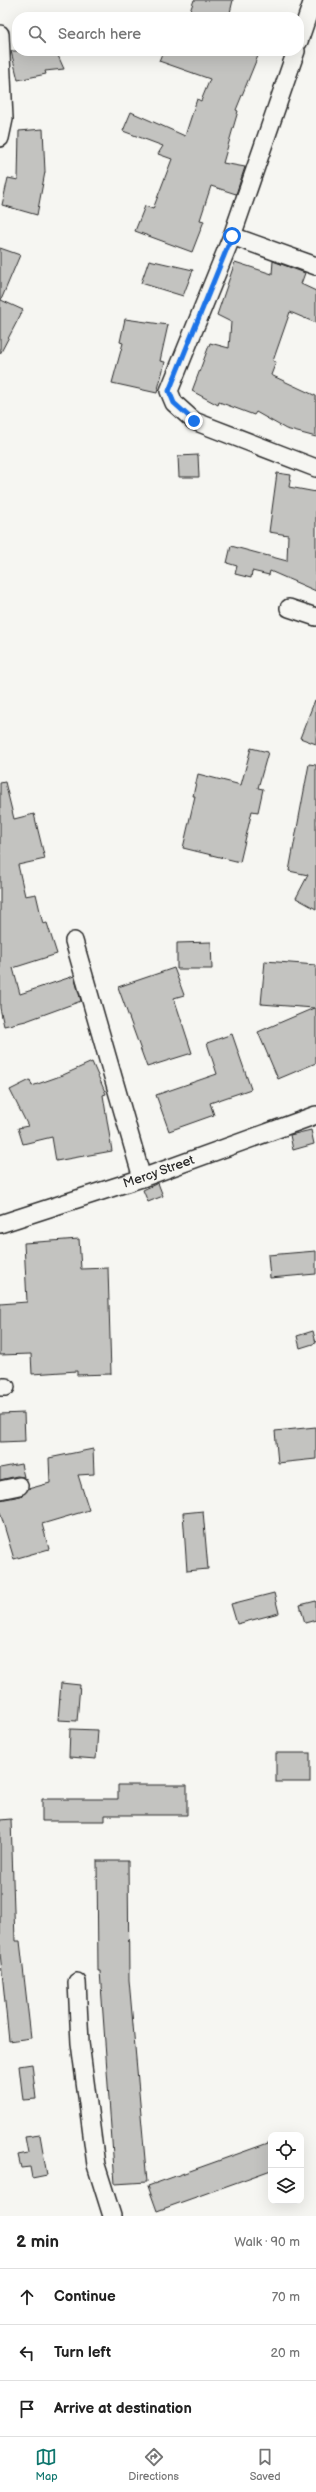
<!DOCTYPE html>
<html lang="en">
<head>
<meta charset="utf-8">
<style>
  :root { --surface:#fff; --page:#f2f2f2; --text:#222; --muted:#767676; --line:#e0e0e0; --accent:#0f766e }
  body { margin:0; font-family:"Balsamiq Sans",sans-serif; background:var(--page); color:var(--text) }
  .controls { position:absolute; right:12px; bottom:12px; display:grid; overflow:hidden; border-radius:8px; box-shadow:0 4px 16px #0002 }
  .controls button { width:36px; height:36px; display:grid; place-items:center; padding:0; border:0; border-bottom:1px solid var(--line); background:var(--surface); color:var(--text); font:20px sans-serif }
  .stop { position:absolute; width:12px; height:12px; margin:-9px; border:3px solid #1a73e8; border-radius:50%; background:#fff }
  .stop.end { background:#1a73e8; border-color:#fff; box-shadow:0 1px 4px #0008 }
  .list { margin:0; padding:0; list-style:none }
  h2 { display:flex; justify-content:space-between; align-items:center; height:52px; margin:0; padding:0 16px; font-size:17px }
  h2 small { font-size:13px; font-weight:400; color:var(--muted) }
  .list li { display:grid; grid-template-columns:26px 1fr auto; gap:12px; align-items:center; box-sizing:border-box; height:56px; padding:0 16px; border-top:1px solid var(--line) }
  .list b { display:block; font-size:15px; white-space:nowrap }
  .list em { font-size:13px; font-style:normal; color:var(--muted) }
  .icon { flex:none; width:22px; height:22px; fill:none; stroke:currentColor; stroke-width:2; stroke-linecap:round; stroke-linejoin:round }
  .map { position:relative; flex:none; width:316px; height:2216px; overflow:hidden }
  .search { position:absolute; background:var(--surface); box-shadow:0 4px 16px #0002; left:12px; right:12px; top:12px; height:44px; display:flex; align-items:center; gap:10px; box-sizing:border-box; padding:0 14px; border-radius:16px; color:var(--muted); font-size:15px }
  .sheet { height:220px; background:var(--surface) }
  nav { display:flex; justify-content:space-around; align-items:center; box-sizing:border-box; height:56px; border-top:1px solid var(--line); background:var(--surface); font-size:11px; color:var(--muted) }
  nav a { display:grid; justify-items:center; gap:2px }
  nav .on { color:var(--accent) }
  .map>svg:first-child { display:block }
  .building { fill:#c3c3c0; stroke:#2b2b2b }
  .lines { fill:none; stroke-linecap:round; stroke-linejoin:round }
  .minor-casing { stroke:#2b2b2b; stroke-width:20 }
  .minor { stroke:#f6f6f2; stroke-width:17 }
  .route { stroke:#1a73e8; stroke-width:5 }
  .labels { text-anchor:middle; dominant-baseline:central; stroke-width:4; stroke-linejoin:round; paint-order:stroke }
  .street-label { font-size:13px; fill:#2b2b2b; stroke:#f6f6f2 }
</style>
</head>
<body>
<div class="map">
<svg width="316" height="2216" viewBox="0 0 316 2216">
  <rect width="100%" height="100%" fill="#f6f6f2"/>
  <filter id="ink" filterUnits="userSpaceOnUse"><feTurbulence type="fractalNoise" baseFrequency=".025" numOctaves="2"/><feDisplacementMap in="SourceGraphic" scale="8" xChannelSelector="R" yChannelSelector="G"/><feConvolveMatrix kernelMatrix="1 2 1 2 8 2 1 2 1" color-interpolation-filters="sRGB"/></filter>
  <g filter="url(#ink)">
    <g class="building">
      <polygon points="194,0 233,0 229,17 188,17"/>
      <polygon points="11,51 56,51 64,69 45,71 46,74 18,80"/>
      <polygon points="163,51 260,51 236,110 238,111 223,163 245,167 236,194 211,186 200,220 204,221 192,252 135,231 145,206 153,209 172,159 158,154 163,146 123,131 131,112 185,136 197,99 201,101 210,79 159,61"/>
      <polygon points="43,129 45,172 37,215 2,205 8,178 18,180 19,131"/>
      <polygon points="0,248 20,255 1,300 23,310 0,354"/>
      <polygon points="149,260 193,270 183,296 141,283"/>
      <polygon points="273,261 305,273 301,284 316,291 316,323 290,312 273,361 276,362 271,375 316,396 316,437 286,429 256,412 254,415 219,402 218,405 192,391 210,343 229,348 231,322 217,315 235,262 272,274"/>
      <polygon points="125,319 168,325 160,361 165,362 157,393 112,383 123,343 120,342"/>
      <polygon points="198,455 199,477 179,477 178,456"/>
      <polygon points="277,473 291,475 289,487 316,492 316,591 270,571 269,575 252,571 251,578 235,574 237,566 227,563 231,546 287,561 288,535 269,532"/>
      <polygon points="315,700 316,700 316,744 300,738"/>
      <polygon points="251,748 268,752 258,788 263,789 258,812 252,811 240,862 183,848 195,796 193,796 198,774 241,785"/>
      <polygon points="309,764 316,765 316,909 296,898 308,875 289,871"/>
      <polygon points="5,782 14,819 34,814 45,859 18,865 25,896 36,894 43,924 47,923 57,954 13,968 20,994 74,976 81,1001 26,1021 4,1026 0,1008 0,783"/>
      <polygon points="211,942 212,969 177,969 177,943"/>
      <polygon points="265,961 316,965 316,1063 278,1079 258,1032 314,1008 261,1004"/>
      <polygon points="174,968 184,995 174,998 192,1053 147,1067 118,987"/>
      <polygon points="232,1034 251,1089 210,1103 214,1115 169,1131 156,1095 217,1074 207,1043"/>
      <polygon points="92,1062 106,1094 103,1095 112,1151 56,1161 52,1137 23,1144 18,1128 28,1126 10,1090 30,1080 32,1086 63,1075"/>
      <polygon points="311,1130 314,1144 293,1150 290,1135"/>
      <polygon points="158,1183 163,1196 148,1202 143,1190"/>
      <polygon points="79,1239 81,1269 108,1268 111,1374 77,1375 77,1371 32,1374 31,1354 0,1355 0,1304 27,1302 24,1243"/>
      <polygon points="316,1251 316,1274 270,1278 268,1255"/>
      <polygon points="313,1331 316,1343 300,1348 297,1336"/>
      <polygon points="24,1413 25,1441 0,1442 0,1414"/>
      <polygon points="316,1427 316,1459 278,1463 275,1431"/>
      <polygon points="93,1449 94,1474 78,1475 89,1510 42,1524 49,1549 14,1559 0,1512 0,1500 21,1496 28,1489 50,1483 49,1458"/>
      <polygon points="21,1464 24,1477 17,1476 0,1480 0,1468"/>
      <polygon points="203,1511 208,1569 187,1571 183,1513"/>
      <polygon points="274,1593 279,1613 237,1624 231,1604"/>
      <polygon points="316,1601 316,1620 305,1623 300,1605"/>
      <polygon points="61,1683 80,1685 77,1721 58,1720"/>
      <polygon points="70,1729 98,1730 96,1759 69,1757"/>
      <rect x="276" y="1753" width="34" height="29"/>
      <polygon points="118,1785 187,1785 187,1815 105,1815 105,1821 42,1821 42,1799 118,1799"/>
      <polygon points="11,1819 15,1941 20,1941 31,2038 9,2041 0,1953 0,1820"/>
      <polygon points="97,1861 128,1861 129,1980 147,2182 115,2184 100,1971 98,1971"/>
      <polygon points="32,2064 36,2099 23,2100 19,2066"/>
      <polygon points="40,2135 47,2175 32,2178 30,2167 21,2168 18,2155 28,2153 25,2137"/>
      <polygon points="271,2142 271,2170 157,2211 148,2186"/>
    </g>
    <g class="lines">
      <defs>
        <g id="minor">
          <polyline points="0,34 4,119 0,138"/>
          <polyline points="299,41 313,0"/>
          <polyline points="296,51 232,236 169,391 174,403 194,421 316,468"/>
          <polyline points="232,236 316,266"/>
          <polyline points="289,608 316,617"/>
          <polyline points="74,941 142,1178"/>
          <path id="s1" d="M 0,1224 L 142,1178 L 316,1115"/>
          <polyline points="0,1387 6,1387"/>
          <polyline points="0,1490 19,1486"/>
          <polyline points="77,1982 80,2043 96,2165 112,2216"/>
        </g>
      </defs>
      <use href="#minor" class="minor-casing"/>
      <use href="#minor" class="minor"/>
    </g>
  </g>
  <g class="lines" filter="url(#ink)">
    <polyline class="route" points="194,421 174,403 169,391 232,236"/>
  </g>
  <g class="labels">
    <g class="street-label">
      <text stroke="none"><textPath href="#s1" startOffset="167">Mercy Street</textPath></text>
    </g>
  </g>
</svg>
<div class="controls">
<button><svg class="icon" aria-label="locate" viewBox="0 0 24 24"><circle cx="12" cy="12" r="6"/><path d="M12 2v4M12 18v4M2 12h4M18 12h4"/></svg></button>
<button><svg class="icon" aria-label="layers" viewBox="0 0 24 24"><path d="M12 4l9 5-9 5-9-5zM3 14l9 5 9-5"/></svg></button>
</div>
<div class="stop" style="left:232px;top:236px"></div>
<div class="stop end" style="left:194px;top:421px"></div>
<div class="search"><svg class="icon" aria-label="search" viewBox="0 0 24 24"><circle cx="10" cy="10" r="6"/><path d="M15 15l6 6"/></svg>Search here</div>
</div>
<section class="sheet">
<h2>2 min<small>Walk · 90 m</small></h2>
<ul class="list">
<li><svg class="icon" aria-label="ahead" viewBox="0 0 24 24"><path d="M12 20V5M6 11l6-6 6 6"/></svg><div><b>Continue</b></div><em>70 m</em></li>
<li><svg class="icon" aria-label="left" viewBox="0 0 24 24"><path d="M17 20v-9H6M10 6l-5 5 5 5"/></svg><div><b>Turn left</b></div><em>20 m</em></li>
<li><svg class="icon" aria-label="arrive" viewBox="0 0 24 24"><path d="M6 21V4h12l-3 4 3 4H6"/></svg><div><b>Arrive at destination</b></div></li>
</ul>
</section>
<nav>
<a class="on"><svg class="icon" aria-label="map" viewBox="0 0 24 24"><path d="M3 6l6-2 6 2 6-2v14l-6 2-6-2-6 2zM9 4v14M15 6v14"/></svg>Map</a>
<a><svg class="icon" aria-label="directions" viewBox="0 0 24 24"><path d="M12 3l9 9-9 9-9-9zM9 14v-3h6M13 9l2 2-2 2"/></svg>Directions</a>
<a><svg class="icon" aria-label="saved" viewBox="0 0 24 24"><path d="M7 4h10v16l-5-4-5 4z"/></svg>Saved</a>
</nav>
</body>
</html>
